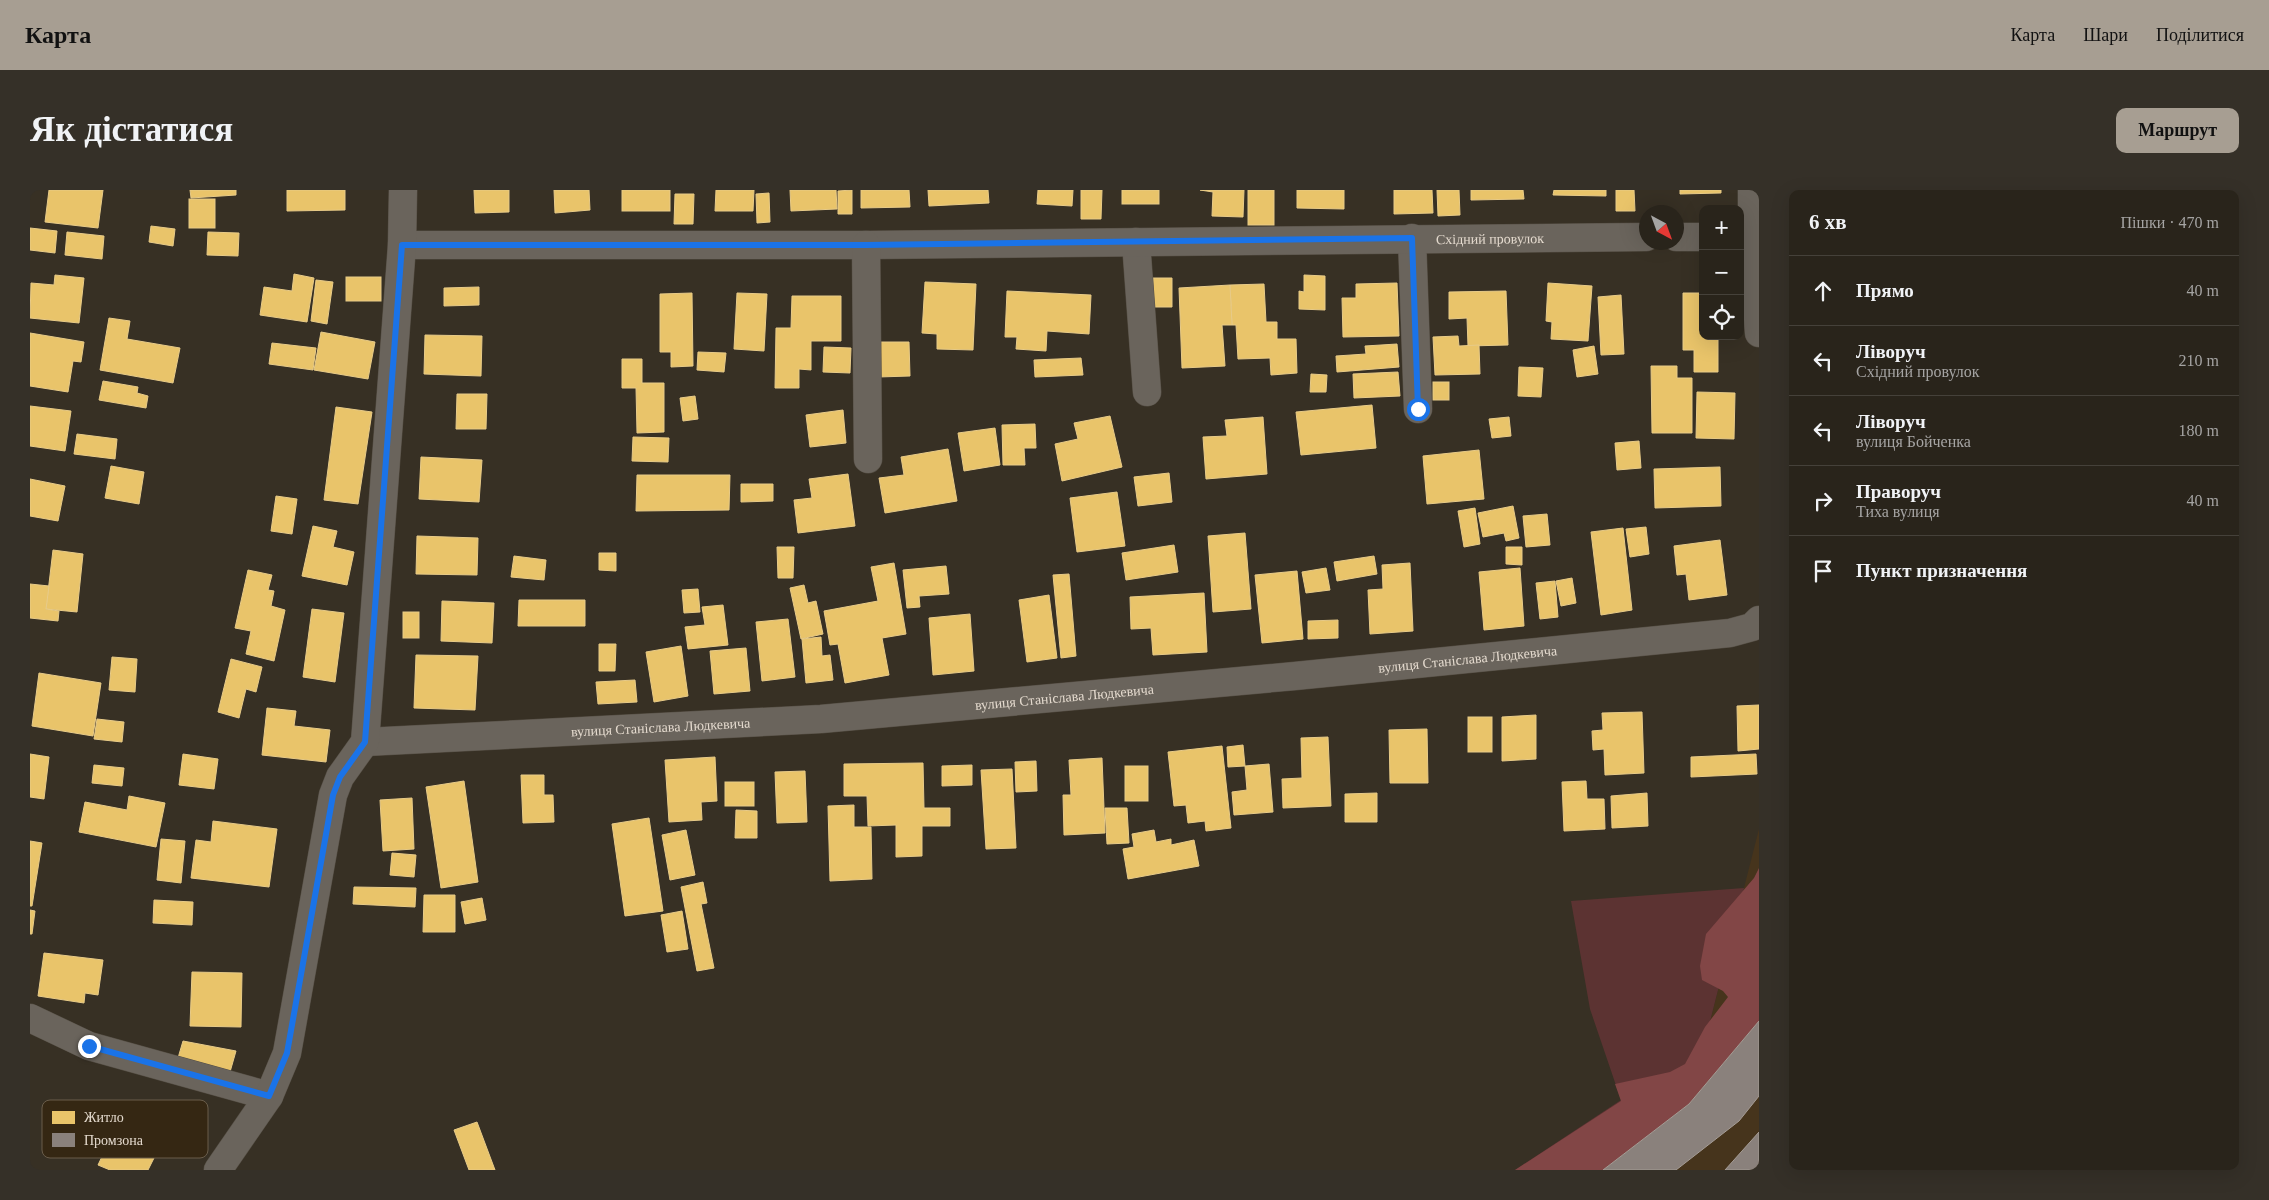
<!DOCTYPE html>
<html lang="uk">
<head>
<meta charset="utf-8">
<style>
  :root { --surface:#29241b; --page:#353028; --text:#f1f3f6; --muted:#a5a4a3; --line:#45413a; --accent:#a79e92 }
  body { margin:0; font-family:"Times New Roman",serif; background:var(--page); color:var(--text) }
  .controls { position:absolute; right:15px; top:15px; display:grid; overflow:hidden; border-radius:10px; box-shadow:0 5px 20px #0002 }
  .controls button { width:45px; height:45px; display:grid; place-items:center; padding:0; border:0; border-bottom:1px solid var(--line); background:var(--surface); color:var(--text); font:25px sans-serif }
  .compass { position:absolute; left:1609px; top:15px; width:45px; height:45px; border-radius:50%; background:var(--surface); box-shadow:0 5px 20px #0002; rotate:139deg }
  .stop { position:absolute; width:15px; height:15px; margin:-11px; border:4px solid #1a73e8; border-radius:50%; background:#fff }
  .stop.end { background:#1a73e8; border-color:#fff; box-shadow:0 1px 5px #0008 }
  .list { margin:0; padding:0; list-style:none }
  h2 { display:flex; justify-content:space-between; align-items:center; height:65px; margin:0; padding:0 20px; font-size:21px }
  h2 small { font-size:16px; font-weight:400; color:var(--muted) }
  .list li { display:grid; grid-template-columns:32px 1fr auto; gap:15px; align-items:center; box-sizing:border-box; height:70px; padding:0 20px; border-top:1px solid var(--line) }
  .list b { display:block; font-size:19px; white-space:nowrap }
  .list p { margin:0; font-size:16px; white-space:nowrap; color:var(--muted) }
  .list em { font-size:16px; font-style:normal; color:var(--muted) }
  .icon { flex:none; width:28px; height:28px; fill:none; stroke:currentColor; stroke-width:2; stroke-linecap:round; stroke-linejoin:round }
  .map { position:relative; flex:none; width:1729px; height:980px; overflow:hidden; border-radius:10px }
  header { display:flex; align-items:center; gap:30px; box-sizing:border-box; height:70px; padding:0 25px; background:var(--accent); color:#111 }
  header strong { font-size:24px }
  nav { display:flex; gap:28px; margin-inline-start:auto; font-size:18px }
  .intro { display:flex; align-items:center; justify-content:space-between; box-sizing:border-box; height:120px; padding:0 30px }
  h1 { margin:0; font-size:35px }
  .button { padding:12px 22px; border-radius:10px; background:var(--accent); color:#111; font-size:18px; font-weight:700 }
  main { display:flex; gap:30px; padding:0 30px }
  aside { flex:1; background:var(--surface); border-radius:10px; box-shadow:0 5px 20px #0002 }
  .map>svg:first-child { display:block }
  .built { fill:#46341c }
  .green { fill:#5c3332 }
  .forest { fill:#824646 }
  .homes { fill:#e9c46a; stroke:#e8cb88 }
  .industry { fill:#8a817c; stroke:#a59c95 }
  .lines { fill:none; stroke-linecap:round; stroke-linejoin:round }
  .minor-casing { stroke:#554e44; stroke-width:29 }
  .minor { stroke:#6a645c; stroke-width:28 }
  .route { stroke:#1a73e8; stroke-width:6 }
  .labels { text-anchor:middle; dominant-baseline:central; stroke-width:5; stroke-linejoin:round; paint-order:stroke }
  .street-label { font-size:14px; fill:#e4dace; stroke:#352713 }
  .key { fill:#352713; stroke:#6a5d4b; stroke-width:1 }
  .key-label { font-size:14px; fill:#e4dace }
</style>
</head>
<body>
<header>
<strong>Карта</strong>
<nav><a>Карта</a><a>Шари</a><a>Поділитися</a></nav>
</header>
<div class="intro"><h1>Як дістатися</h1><a class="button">Маршрут</a></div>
<main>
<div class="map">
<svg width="1729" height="980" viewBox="0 0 1729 980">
  <rect width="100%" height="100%" fill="#373024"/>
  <polygon class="built" points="1729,639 1729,980 1573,980 1659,914"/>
  <polygon class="green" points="1714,698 1659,914 1573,980 1485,980 1591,910 1560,819 1541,711"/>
  <polygon class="forest" points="1729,678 1729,831 1659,914 1573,980 1485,980 1591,911 1585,894 1640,882 1655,874 1675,837 1698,807 1693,801 1672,790 1670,776 1676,744 1724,688"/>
  <g class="homes">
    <polygon points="19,0 73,0 68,38 15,32"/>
    <polygon points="160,0 206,0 206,5 161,8"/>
    <polygon points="257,0 315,0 315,20 257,21"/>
    <polygon points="444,0 479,0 479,22 445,23"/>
    <polygon points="524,0 559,0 560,20 525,23"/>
    <rect x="592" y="0" width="48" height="21"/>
    <polygon points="686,0 724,0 723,21 685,21"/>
    <polygon points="760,0 806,0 807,19 761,21"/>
    <polygon points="822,0 822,24 808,24 808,1"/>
    <polygon points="831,0 879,0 880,17 831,18"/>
    <polygon points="898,0 958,0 959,13 899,16"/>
    <polygon points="1008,0 1043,0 1042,16 1007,14"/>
    <polygon points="1051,0 1072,0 1071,29 1051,29"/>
    <rect x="1092" y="0" width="37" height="14"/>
    <polygon points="1170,0 1214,0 1213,27 1182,26 1183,2"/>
    <rect x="1218" y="0" width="26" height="35"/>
    <polygon points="1267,0 1314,0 1314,19 1267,18"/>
    <polygon points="1364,0 1402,0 1403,23 1364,24"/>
    <polygon points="1407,0 1429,0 1430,25 1408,26"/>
    <polygon points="1441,0 1493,0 1494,9 1441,10"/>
    <polygon points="1524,0 1576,0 1576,6 1523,5"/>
    <polygon points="1586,0 1604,0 1605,21 1586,21"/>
    <polygon points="1650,0 1691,0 1691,3 1650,4"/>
    <polygon points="739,3 740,32 727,33 726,4"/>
    <polygon points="645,4 664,4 663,34 644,34"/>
    <rect x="159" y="9" width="26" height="29"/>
    <polygon points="121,36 145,39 143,56 119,52"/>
    <polygon points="0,38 27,41 25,63 0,60"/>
    <polygon points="37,42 74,46 72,69 35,65"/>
    <polygon points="178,42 209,43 208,66 177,65"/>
    <polygon points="264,84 284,88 277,132 230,125 234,97 262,101"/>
    <polygon points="25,85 54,88 49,133 0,128 1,93 24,95"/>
    <polygon points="1274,85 1295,86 1295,120 1269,119 1269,101 1274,102"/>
    <rect x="316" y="87" width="35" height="24"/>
    <polygon points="1123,88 1142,88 1142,117 1124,117"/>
    <polygon points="286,90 303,92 297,134 281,131"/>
    <polygon points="895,92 946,94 943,160 907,159 907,144 892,143"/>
    <polygon points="1367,93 1369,146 1313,147 1312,108 1326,108 1326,94"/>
    <polygon points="1518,93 1562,96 1558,151 1521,149 1522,132 1516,131"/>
    <polygon points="1234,94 1236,132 1247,132 1247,149 1266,149 1267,183 1241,185 1240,168 1208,169 1206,135 1202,135 1200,95"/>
    <polygon points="1200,95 1202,135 1192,135 1195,176 1152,178 1149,98"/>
    <polygon points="449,97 449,115 414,116 414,98"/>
    <polygon points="977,101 1061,105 1059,144 1017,141 1016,161 986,159 987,147 975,147"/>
    <polygon points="1476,101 1478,155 1438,156 1437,128 1419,129 1419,102"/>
    <polygon points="662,103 663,176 641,177 641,162 630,162 630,104"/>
    <polygon points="707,103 737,104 734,161 704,159"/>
    <polygon points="1653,103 1673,103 1673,146 1688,146 1688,182 1664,182 1664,160 1653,160"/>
    <polygon points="1591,105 1594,164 1571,165 1568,107"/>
    <polygon points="762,106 811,106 811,151 781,151 781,180 769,179 769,198 745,198 746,138 761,138"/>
    <polygon points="79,128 100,131 97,149 150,158 143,193 70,180"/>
    <polygon points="291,142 345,152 338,189 284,180"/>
    <polygon points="0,143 54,152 51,172 43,171 38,202 0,196"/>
    <polygon points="395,145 452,146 451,186 394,184"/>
    <polygon points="1428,146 1429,156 1449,155 1450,184 1405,185 1403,147"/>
    <polygon points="847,152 879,152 880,186 848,187"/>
    <polygon points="242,153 286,158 283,180 239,174"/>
    <polygon points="1367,154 1369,177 1307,182 1306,166 1336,164 1335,156"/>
    <polygon points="1564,156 1568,184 1547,187 1543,160"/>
    <polygon points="794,157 821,158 820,183 793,182"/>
    <polygon points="668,162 696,163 694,182 667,180"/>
    <polygon points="1051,168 1053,185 1005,187 1004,170"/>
    <polygon points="592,169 612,169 612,193 634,193 634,242 607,243 606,198 592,198"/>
    <polygon points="1621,176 1647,176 1647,188 1662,188 1662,243 1622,243"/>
    <polygon points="1489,177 1513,178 1511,207 1488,206"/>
    <polygon points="1368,182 1370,206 1324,208 1323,184"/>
    <polygon points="1281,184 1297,185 1296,202 1280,202"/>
    <polygon points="73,191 108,197 107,203 118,206 116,218 69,210"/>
    <rect x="1403" y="192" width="16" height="18"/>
    <polygon points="1667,202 1705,203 1704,249 1666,248"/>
    <polygon points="427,204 457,204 456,239 426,239"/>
    <polygon points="665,206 668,229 653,231 650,208"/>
    <polygon points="1342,215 1346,258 1271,265 1266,222"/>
    <polygon points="0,216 41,221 35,261 0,256"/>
    <polygon points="306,217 342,222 328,314 294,310"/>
    <polygon points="813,220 816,253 780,257 776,225"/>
    <polygon points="1080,226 1092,277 1032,291 1025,254 1048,249 1044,233"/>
    <polygon points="1233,227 1237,284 1176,289 1173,247 1197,246 1195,230"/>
    <polygon points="1479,227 1481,246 1462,248 1459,229"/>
    <polygon points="1005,234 1006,258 994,258 995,275 973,275 972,235"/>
    <polygon points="965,238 970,275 934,281 928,243"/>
    <polygon points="47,244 87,249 85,269 44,264"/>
    <polygon points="603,247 639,248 638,272 602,271"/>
    <polygon points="1609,251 1611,278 1587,280 1585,253"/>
    <polygon points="918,259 927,311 855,323 849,288 874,285 871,267"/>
    <polygon points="1449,260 1454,309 1397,314 1393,266"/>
    <polygon points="391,267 452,270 449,312 389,309"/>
    <polygon points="81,276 114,282 109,314 75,308"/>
    <polygon points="1690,277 1691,316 1625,318 1624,279"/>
    <polygon points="1139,283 1142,312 1108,316 1104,287"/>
    <polygon points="818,284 825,336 768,343 764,310 782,308 779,289"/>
    <polygon points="607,285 700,285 699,320 606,321"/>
    <polygon points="0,289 35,296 28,331 0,326"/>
    <polygon points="711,294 743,294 743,311 711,312"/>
    <polygon points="1087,302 1095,356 1047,362 1040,308"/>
    <polygon points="246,306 267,309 262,344 241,341"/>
    <polygon points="1483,316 1489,348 1476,351 1474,343 1453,347 1448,323"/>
    <polygon points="1445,318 1450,354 1434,357 1428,321"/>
    <polygon points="1517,324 1520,355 1496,357 1493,326"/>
    <polygon points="283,336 307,341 303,357 324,362 317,395 272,386"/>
    <polygon points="1616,337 1619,364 1600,367 1596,339"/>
    <polygon points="1593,338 1602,420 1571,425 1561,342"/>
    <polygon points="1215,343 1221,419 1183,422 1178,346"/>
    <polygon points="387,346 448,348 447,385 386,384"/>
    <polygon points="1690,350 1697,405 1659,410 1656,384 1647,385 1644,356"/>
    <polygon points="1144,355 1148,382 1096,390 1092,363"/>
    <polygon points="747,357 764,357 763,388 748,388"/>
    <polygon points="1476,357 1492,357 1492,375 1476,374"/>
    <polygon points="23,360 53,364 47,422 16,419"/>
    <polygon points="569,363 586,363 586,381 569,380"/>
    <polygon points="484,366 516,370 514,390 481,387"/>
    <polygon points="1344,366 1347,384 1307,391 1304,372"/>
    <polygon points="864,373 876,444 852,448 859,485 815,493 808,454 800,455 794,421 848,411 841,377"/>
    <polygon points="1380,373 1383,441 1340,444 1338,400 1353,399 1352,375"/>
    <polygon points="916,376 919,404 889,406 890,417 877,418 873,380"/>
    <polygon points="1296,378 1300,400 1276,403 1272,382"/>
    <polygon points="1490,378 1494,436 1454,440 1449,382"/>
    <polygon points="218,380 242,385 238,400 244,401 241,416 255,420 244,471 216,464 221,441 205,438"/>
    <polygon points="1267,381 1273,449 1232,453 1225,385"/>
    <polygon points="1039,384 1046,466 1031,468 1023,385"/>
    <polygon points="1542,388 1546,413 1531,416 1526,391"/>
    <polygon points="1525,391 1528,427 1510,429 1506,393"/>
    <polygon points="0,394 19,396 16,419 29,421 28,431 0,428"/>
    <polygon points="774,395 778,413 786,411 793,444 771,449 760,398"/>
    <polygon points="668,399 670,422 654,423 652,400"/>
    <polygon points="1174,403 1177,462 1123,465 1121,438 1101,439 1100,407"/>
    <polygon points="1019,405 1027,468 997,472 989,410"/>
    <polygon points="489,410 555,410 555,436 488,436"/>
    <polygon points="412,411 464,413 462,453 411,451"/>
    <polygon points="693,415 698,455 658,459 655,437 675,435 672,417"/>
    <polygon points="282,419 314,423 305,492 273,487"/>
    <rect x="373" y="422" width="16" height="26"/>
    <polygon points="940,424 944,481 903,485 899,428"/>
    <polygon points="758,429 765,487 732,491 726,432"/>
    <polygon points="1308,430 1308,448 1278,449 1278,431"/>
    <polygon points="791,447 792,466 800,465 803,490 776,493 772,449"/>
    <polygon points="569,454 586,454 585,481 569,481"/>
    <polygon points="651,456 658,506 624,512 616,462"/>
    <polygon points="716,458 720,501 684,504 680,461"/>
    <polygon points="386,465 448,466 445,520 384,518"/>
    <polygon points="82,467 107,469 105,502 79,500"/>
    <polygon points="201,469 232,477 226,502 216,499 209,528 188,522"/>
    <polygon points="9,483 71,493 63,546 2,536"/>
    <polygon points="605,490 607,512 568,514 566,492"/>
    <polygon points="1729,515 1729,559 1708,561 1707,516"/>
    <polygon points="237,518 266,521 264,536 300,540 296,572 232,565"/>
    <polygon points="1612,522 1614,583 1575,585 1574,559 1563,560 1562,541 1573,540 1572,523"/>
    <polygon points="1506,525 1506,569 1472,571 1472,527"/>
    <rect x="1438" y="527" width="24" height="35"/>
    <polygon points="67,529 94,532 92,552 64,549"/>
    <polygon points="1397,539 1398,593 1360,593 1359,540"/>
    <polygon points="1298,547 1301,616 1253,618 1252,589 1272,588 1271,548"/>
    <polygon points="1213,555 1215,576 1198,577 1197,557"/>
    <polygon points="1192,556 1201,638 1176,641 1175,631 1158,633 1156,615 1144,616 1138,562"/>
    <polygon points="0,564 19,567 14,609 0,607"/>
    <polygon points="153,564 188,569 184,599 149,595"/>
    <polygon points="1726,564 1727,584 1661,587 1661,567"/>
    <polygon points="685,567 687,611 671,612 672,630 639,632 635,570"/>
    <polygon points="1072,568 1075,643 1034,645 1033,605 1041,605 1039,570"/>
    <polygon points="1006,571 1007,601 986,602 985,572"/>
    <polygon points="893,573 894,618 920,618 920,636 892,636 892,666 866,667 866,635 838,636 837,606 814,606 814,574"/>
    <polygon points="1239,574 1243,622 1204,625 1202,602 1217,600 1215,576"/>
    <polygon points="64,575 94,578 92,596 62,593"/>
    <polygon points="942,575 942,595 912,596 912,576"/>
    <rect x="1095" y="576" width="23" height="35"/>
    <polygon points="982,579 986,658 956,659 951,580"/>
    <polygon points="775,581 777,632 747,633 745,582"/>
    <polygon points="491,585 514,585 514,605 523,605 524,632 493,633"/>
    <polygon points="434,591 448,692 411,698 396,597"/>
    <polygon points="1556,591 1557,609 1574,609 1575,639 1534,641 1532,592"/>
    <rect x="695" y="592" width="29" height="24"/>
    <polygon points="1347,603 1347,632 1315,632 1315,604"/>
    <polygon points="1617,603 1618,636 1582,638 1581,606"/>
    <polygon points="99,606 135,613 126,657 49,642 55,612 97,620"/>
    <polygon points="382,608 384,659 353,661 350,610"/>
    <polygon points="824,615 824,637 841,637 842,689 800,691 798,616"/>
    <polygon points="1075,618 1097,618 1099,653 1077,654"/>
    <polygon points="706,620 727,621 727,648 705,648"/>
    <polygon points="619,628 633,721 595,726 582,634"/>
    <polygon points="183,631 247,639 239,697 161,688 166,650 181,652"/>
    <polygon points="656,640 665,685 640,690 632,645"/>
    <polygon points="1124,640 1126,652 1141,649 1141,655 1164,650 1169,676 1098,689 1093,659 1104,657 1102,644"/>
    <polygon points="131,649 155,651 151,693 127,690"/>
    <polygon points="0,651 12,653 2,716 0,716"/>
    <polygon points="362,663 386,665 384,687 360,685"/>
    <polygon points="673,692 677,713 671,714 684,778 667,781 651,697"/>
    <polygon points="324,697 386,698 385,717 323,714"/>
    <polygon points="394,705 425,705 425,742 393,742"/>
    <polygon points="452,708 456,730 435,734 431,712"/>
    <polygon points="124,710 163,712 162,735 123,733"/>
    <polygon points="0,720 5,721 2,744 0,744"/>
    <polygon points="652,721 658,759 637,762 631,725"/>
    <polygon points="14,763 73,770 68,805 55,803 54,813 8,806"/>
    <polygon points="162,782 212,783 211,837 160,836"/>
    <polygon points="153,851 206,861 200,882 148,868"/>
    <polygon points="97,914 124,927 108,961 124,968 118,980 80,980 68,975"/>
    <polygon points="447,932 465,980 439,980 424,940"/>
  </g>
  <g class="industry">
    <polygon points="1729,831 1729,906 1709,931 1646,980 1573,980 1659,914"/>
    <polygon points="1729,942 1729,980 1695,980"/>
  </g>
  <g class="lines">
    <defs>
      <g id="minor">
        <polyline points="1722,0 1722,46 1729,143"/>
        <polyline points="1646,47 1673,47"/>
        <polyline points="1382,48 1388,219"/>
        <polyline points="1106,52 1117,202"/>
        <path id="s1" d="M 372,55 L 836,55 L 1616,47"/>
        <polyline points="836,55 838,269"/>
        <path id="s2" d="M 335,552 L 791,529 L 1265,486 L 1700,443 L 1722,437 L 1729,430"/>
        <polyline points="0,828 59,856 239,906"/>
        <polyline points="188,980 239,906 257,863 303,605 310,587 335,552 372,55 373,0"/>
      </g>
    </defs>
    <use href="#minor" class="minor-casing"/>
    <use href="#minor" class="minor"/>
  </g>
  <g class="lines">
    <polyline class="route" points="59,856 239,906 257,863 303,605 310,587 335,552 372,55 836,55 1382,48 1388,219"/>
  </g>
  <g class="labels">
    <g class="street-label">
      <text stroke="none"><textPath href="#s1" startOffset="1088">Східний провулок</textPath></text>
      <text stroke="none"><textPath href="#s2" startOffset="1106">вулиця Станіслава Людкевича</textPath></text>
      <text stroke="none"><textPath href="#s2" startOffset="701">вулиця Станіслава Людкевича</textPath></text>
      <text stroke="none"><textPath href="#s2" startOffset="296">вулиця Станіслава Людкевича</textPath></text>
    </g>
  </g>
  <rect x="12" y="910" width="166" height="58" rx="8" class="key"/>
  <rect x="22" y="921" width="23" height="13" fill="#e9c46a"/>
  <rect x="22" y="943" width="23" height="14" fill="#8a817c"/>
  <g class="key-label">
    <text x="54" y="932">Житло</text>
    <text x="54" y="955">Промзона</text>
  </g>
</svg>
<div class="controls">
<button>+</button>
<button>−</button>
<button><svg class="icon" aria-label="locate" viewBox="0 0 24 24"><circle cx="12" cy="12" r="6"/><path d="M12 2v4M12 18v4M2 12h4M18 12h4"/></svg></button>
</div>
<svg class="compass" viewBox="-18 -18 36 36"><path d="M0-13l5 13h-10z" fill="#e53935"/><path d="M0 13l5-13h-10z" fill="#a5a4a3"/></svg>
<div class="stop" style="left:1388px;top:219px"></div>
<div class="stop end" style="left:59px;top:856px"></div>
</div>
<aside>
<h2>6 хв<small>Пішки · 470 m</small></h2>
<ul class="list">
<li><svg class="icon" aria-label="ahead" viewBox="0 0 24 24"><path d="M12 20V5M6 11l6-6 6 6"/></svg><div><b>Прямо</b></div><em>40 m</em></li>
<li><svg class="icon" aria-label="left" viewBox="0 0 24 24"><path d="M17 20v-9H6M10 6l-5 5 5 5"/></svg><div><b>Ліворуч</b><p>Східний провулок</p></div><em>210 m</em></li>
<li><svg class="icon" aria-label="left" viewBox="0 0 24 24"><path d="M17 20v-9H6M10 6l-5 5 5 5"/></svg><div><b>Ліворуч</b><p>вулиця Бойченка</p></div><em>180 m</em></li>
<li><svg class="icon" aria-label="right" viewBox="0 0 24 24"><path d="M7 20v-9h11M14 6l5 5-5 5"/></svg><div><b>Праворуч</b><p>Тиха вулиця</p></div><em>40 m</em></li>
<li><svg class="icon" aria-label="arrive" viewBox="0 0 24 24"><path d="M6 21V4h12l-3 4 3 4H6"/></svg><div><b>Пункт призначення</b></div></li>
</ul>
</aside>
</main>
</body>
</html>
